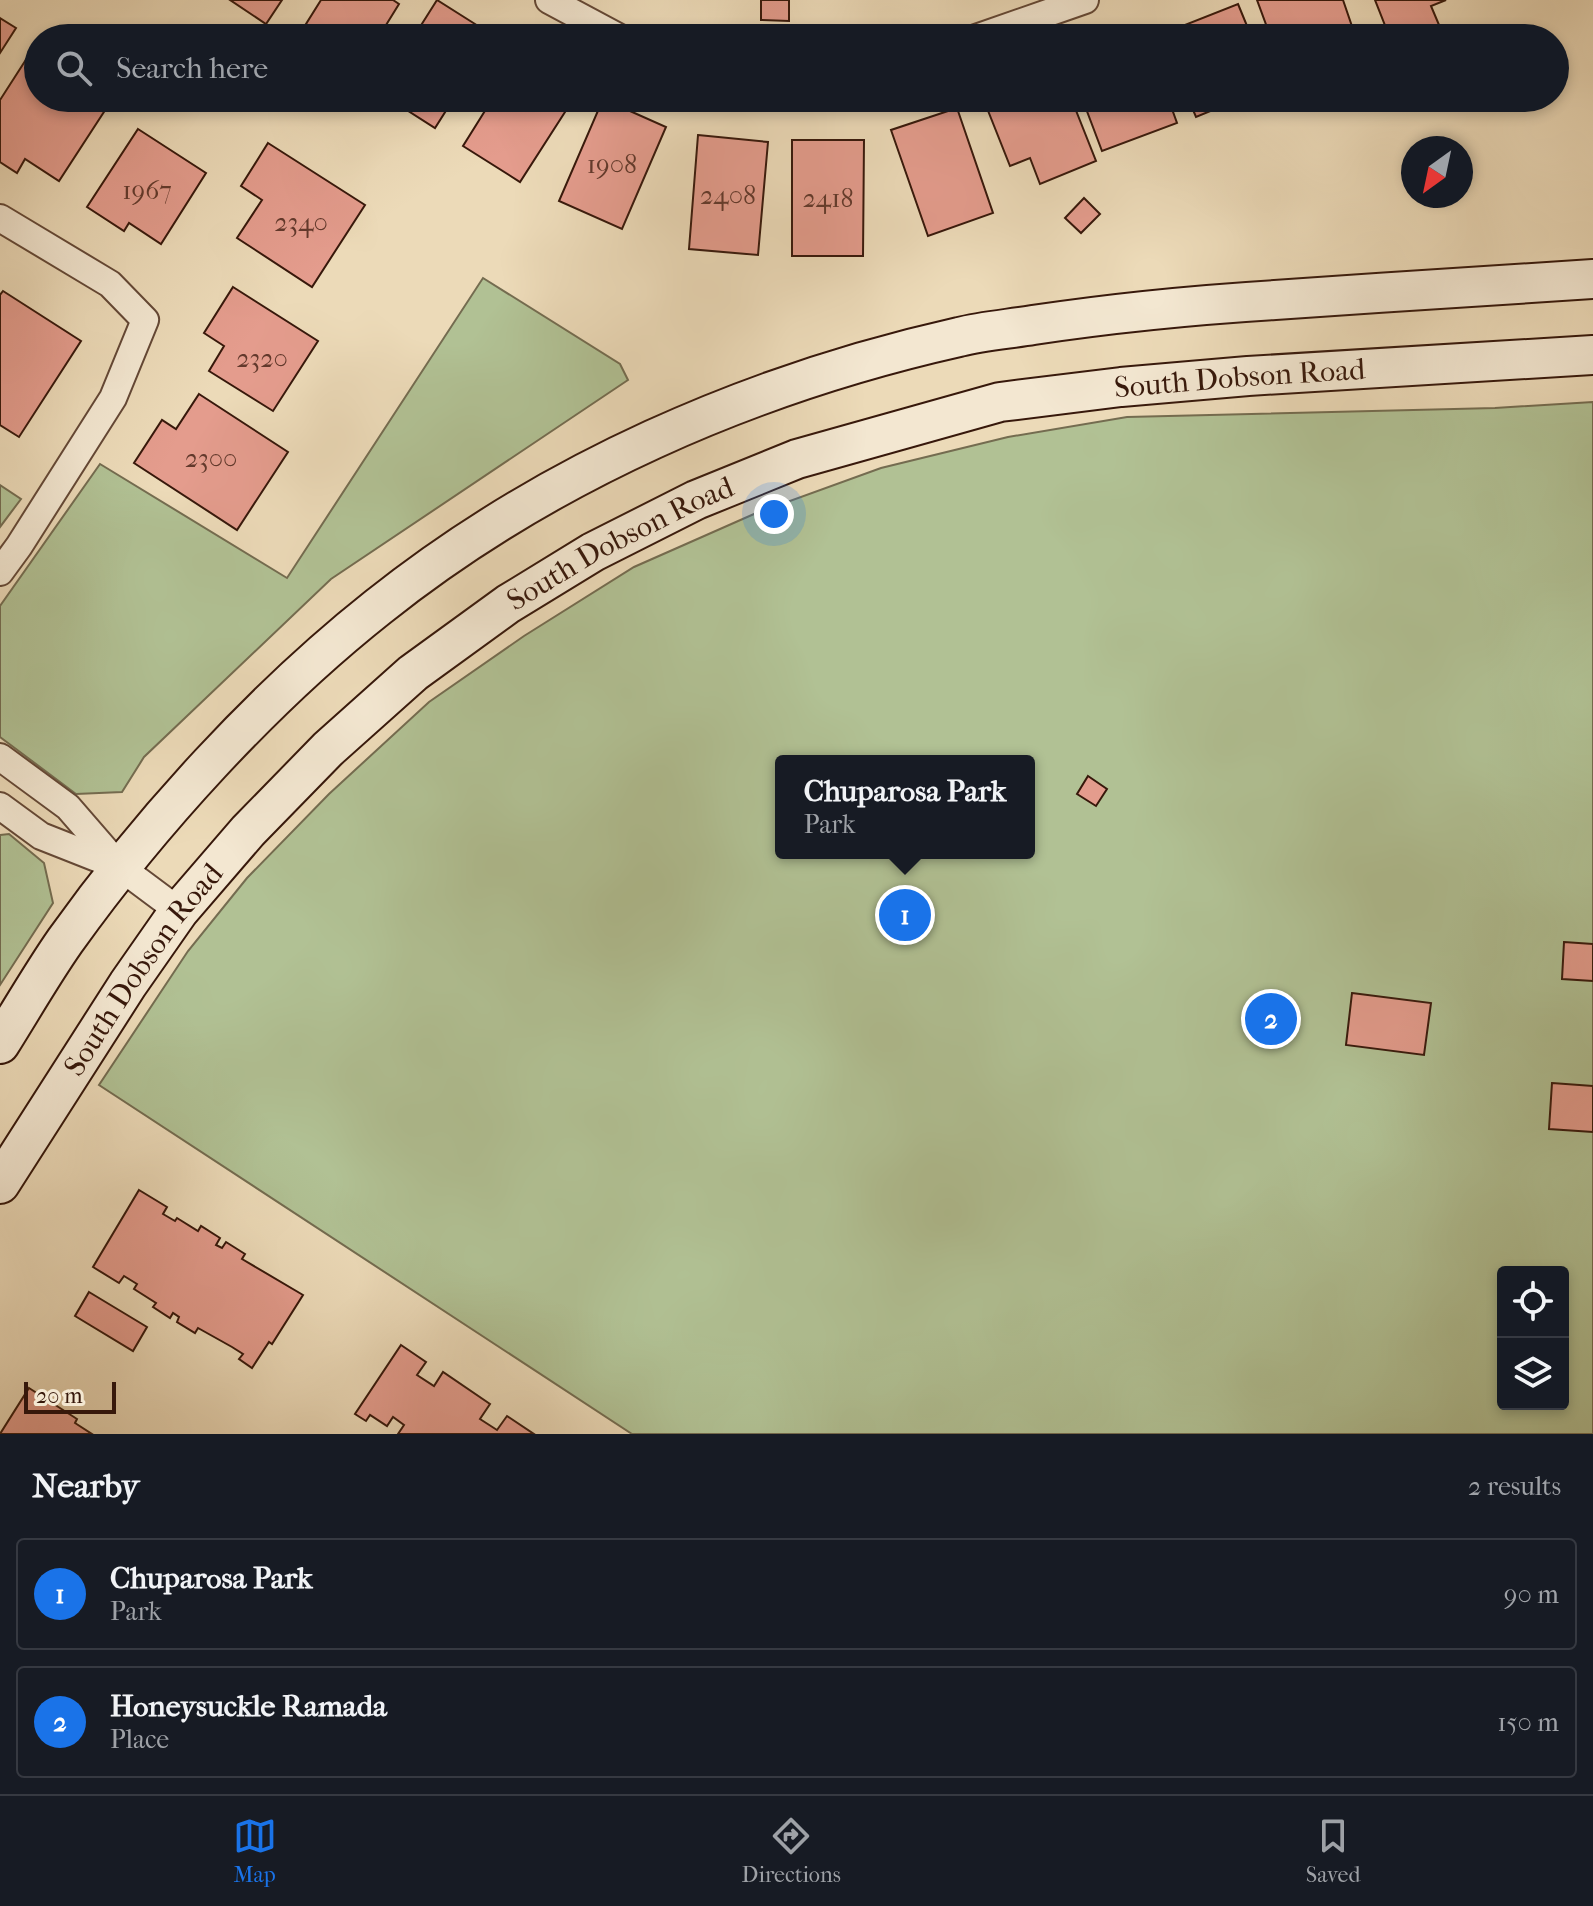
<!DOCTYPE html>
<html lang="en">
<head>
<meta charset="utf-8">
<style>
  :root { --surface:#171b24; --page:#20242c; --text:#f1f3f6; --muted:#9ea1a6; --line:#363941; --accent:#1a73e8 }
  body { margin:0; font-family:"IM FELL French Canon",serif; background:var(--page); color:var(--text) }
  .controls { position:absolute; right:24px; bottom:24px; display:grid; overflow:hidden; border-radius:8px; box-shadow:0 4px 12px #0003 }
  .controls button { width:72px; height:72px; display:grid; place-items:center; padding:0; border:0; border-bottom:2px solid var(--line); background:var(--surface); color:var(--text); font:40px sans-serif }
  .compass { position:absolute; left:1401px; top:136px; width:72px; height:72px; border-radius:50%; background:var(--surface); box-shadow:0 4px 12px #0003; rotate:213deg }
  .scale { position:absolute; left:24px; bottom:20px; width:92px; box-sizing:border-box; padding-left:8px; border:4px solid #37180b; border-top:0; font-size:22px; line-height:28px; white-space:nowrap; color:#37180b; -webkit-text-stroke:6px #f3e7d1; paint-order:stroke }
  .you { position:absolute; left:774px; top:514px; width:28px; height:28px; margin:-20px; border:6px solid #fff; border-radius:50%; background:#1a73e8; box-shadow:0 0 0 12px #1a73e833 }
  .badge { display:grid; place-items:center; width:52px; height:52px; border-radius:50%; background:var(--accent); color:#fff; font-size:26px; font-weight:700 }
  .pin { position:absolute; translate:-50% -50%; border:4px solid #fff; box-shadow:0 2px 8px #0006 }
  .popup { position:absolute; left:775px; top:755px; width:260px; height:104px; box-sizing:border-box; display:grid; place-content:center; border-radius:8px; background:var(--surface); filter:drop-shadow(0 2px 6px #0005); font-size:26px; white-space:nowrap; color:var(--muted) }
  .popup b { font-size:30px; color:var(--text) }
  .popup::after { content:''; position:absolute; left:50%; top:100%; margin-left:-16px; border:16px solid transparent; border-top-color:var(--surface) }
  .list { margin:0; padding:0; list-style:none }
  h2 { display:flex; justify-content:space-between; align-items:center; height:104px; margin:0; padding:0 32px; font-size:34px }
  h2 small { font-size:26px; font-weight:400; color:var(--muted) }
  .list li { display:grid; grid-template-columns:52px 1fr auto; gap:24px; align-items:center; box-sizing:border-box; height:112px; margin:0 16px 16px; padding:0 16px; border:2px solid var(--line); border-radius:8px }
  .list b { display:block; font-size:30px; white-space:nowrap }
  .list p { margin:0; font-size:26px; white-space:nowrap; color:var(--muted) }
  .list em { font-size:26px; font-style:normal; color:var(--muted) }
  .icon { flex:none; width:44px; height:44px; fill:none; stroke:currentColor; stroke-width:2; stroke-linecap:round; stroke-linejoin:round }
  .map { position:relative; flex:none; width:1593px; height:1434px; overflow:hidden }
  .search { position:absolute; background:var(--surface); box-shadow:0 4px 12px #0003; left:24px; right:24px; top:24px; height:88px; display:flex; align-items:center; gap:20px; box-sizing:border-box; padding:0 28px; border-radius:44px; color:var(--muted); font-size:30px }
  .sheet { height:360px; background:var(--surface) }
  nav { display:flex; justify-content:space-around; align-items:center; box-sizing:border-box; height:112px; border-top:2px solid var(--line); background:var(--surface); font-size:22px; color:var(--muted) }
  nav a { display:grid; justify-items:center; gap:4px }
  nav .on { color:var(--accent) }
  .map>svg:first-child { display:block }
  .green { fill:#b1c194; stroke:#746c50; stroke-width:2; fill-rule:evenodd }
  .building { fill:#e49c8d; stroke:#37180b; stroke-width:2 }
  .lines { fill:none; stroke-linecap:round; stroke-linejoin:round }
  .minor-casing { stroke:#644836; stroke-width:30 }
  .secondary-casing { stroke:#37180b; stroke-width:42 }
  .minor { stroke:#f3e7d1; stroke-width:26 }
  .secondary { stroke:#f3e7d1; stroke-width:38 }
  .labels { text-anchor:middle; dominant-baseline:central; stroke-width:8; stroke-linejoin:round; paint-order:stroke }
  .number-label { font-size:26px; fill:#62392c }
  .street-label { font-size:30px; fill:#37180b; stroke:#f3e7d1 }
</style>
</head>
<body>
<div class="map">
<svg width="1593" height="1434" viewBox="0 0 1593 1434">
  <rect width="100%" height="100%" fill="#ecdab8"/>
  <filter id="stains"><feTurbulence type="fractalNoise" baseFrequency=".0025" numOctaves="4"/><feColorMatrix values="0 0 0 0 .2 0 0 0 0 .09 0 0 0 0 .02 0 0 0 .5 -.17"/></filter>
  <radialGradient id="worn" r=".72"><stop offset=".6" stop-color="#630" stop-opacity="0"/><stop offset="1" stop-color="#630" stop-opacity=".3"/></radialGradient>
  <g class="green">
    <polygon points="483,278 620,364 628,380 331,579 144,757 122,792 76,794 0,737 0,606 100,464 287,578"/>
    <path d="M 1593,402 L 1593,1434 L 632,1434 L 99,1085 L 188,951 L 247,878 L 329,794 L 429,702 L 524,636 L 634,567 L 754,514 L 881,468 L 1008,437 L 1127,417 L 1495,408 ZM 781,761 L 1029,761 L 1029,853 L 781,853 ZM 1503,1272 L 1563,1272 L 1563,1404 L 1503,1404 Z"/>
    <polygon points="0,485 21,499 0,527"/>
    <polygon points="9,834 44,863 53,903 0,985 0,835"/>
  </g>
  <g class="building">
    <polygon points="230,0 282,0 266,24"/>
    <polygon points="321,0 393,0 399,4 378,38 329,38 306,24"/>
    <polygon points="437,0 494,36 493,38 413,38"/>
    <polygon points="761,0 789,0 789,21 761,20"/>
    <polygon points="1257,0 1343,0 1356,38 1271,38"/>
    <polygon points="1375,0 1446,0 1431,6 1442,32 1426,38 1390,38"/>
    <polygon points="1238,4 1252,38 1164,38 1162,34"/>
    <polygon points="0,18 16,28 0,53"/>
    <polygon points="38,41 38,98 113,98 59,181 25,159 17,173 0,162 0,100"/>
    <polygon points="388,98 454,98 435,128"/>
    <polygon points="493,98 574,98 520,182 463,146"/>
    <polygon points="983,98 1071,98 1096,161 1040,184 1030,158 1010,166"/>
    <polygon points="1082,98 1168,98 1177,123 1102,151"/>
    <polygon points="1188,98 1242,98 1196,117"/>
    <polygon points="603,99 666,127 622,229 559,201"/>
    <polygon points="957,108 993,213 928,236 891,130"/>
    <polygon points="138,129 206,173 161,244 129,223 124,231 87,207"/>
    <polygon points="698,135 768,142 758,255 689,249"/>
    <polygon points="792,140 864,140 863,256 792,256"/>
    <polygon points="268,143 365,205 312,287 237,238 262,200 241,186"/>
    <polygon points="1084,198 1100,214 1081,233 1065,218"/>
    <polygon points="233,287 318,341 273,411 209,371 224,346 204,333"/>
    <polygon points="3,291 81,341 19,437 0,425 0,295"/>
    <polygon points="199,394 288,452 237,530 134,463 162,420 176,429"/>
    <polygon points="1088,776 1107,789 1096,806 1077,794"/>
    <polygon points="1564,942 1593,944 1593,981 1562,979"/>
    <polygon points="1352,993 1431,1003 1424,1055 1346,1045"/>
    <polygon points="1254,999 1290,1001 1289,1038 1252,1036"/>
    <polygon points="1552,1083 1593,1086 1593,1132 1549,1129"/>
    <polygon points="139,1190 167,1207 163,1214 175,1221 177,1218 198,1231 201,1226 220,1238 216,1245 222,1248 226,1242 245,1254 242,1259 303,1295 272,1344 269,1342 252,1368 239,1359 243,1354 232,1347 198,1328 195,1333 177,1322 179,1317 173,1313 170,1318 153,1307 156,1303 134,1289 137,1284 124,1276 119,1283 93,1267"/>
    <polygon points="89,1292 147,1327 133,1351 75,1316"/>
    <polygon points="401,1345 426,1362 417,1375 434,1386 443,1372 490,1404 480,1419 497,1430 507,1416 534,1434 398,1434 404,1425 393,1417 387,1426 370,1415 366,1421 355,1414"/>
    <polygon points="29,1388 77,1419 75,1423 92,1434 0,1434"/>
  </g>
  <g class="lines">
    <defs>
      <g id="minor">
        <polyline points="549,0 620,38"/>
        <polyline points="976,38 1085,0"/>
        <polyline points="0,218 110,284 145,320 113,398 19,546 0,572"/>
        <polyline points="0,757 68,807 120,867 179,911"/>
        <polyline points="0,806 41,836 117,866"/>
      </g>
      <g id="secondary">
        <path d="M 0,1044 C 22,1009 42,974 65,941 C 150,822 263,698 378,607 C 546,473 750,384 959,337 C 983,331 1009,329 1033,325 C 1113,313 1194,305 1275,300 C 1381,293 1487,285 1593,279"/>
        <path id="s1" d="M 0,1184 L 128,984 L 179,911 L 248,831 L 328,749 L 413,673 L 508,604 L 593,552 L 696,500 L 797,459 L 1000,402 L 1121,387 L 1248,376 L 1593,355"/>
      </g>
    </defs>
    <use href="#minor" class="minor-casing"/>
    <use href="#secondary" class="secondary-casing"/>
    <use href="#minor" class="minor"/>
    <use href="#secondary" class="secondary"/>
  </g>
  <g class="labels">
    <g class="number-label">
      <text x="612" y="164">1908</text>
      <text x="147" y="190">1967</text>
      <text x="728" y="195">2408</text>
      <text x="828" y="198">2418</text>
      <text x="301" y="222">2340</text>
      <text x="262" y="358">2320</text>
      <text x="211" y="458">2300</text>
    </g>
    <g class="street-label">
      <text stroke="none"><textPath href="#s1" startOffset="1554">South Dobson Road</textPath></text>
      <text stroke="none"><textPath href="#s1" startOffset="906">South Dobson Road</textPath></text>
      <text stroke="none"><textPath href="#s1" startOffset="258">South Dobson Road</textPath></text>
    </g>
  </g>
  <rect width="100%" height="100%" filter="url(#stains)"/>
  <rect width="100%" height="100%" fill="url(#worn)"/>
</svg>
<div class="controls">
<button><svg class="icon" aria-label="locate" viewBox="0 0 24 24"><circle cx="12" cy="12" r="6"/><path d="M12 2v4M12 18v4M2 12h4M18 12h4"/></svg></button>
<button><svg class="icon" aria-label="layers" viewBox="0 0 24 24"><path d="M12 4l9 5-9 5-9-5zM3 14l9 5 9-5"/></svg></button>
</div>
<svg class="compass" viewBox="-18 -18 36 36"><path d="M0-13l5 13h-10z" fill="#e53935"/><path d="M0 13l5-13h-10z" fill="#9ea1a6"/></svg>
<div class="scale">20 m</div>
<div class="you"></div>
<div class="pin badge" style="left:905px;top:915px">1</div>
<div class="popup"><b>Chuparosa Park</b>Park</div>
<div class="pin badge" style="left:1271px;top:1019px">2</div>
<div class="search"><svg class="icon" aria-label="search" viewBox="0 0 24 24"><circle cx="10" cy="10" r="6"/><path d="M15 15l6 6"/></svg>Search here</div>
</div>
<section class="sheet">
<h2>Nearby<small>2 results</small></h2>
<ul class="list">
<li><span class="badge">1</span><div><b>Chuparosa Park</b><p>Park</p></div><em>90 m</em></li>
<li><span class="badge">2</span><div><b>Honeysuckle Ramada</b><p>Place</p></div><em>150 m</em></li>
</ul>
</section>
<nav>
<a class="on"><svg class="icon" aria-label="map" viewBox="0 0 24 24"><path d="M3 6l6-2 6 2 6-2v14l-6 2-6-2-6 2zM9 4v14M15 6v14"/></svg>Map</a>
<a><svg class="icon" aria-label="directions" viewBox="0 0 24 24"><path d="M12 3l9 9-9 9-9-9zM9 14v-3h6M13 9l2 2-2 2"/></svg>Directions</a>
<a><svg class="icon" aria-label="saved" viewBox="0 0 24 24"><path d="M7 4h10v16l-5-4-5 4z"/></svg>Saved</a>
</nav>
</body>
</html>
